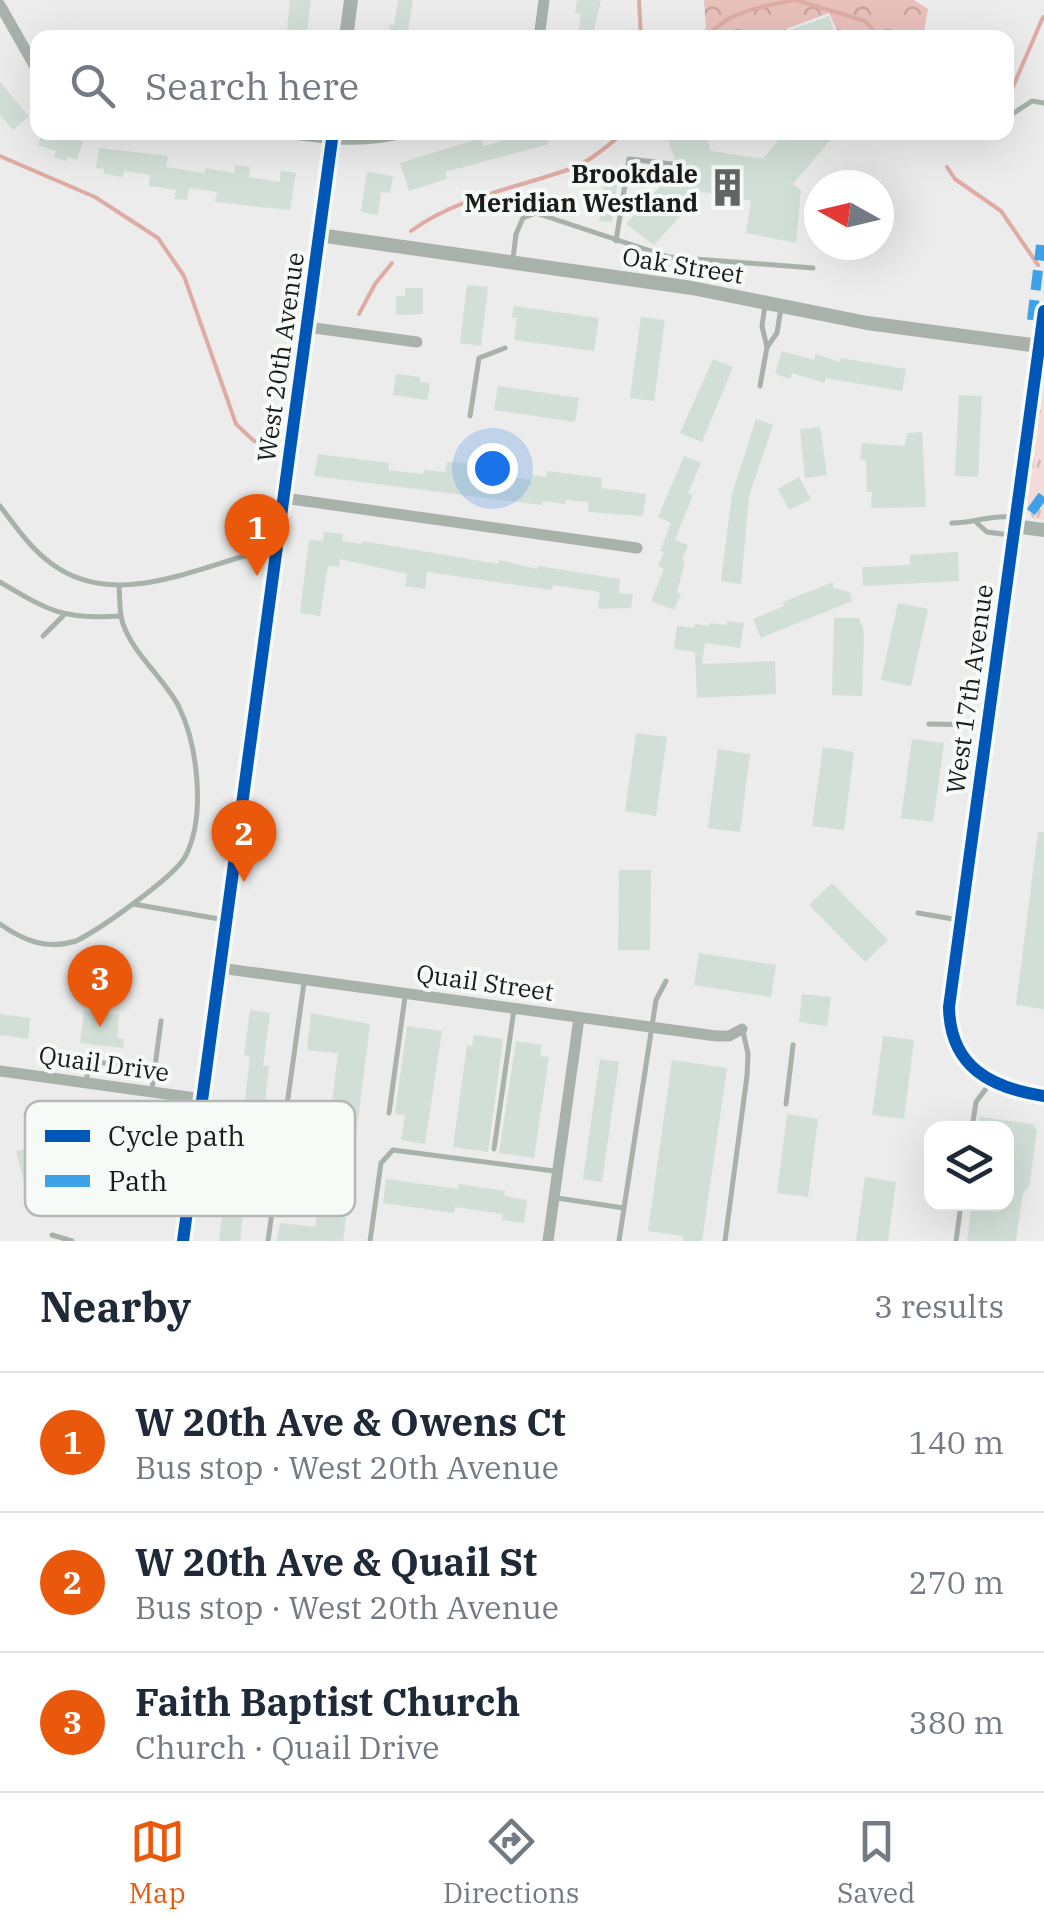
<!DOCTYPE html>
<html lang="en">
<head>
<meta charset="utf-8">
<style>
  :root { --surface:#fff; --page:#f2f2f3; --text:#1f2937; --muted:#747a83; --line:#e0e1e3; --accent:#ea580c }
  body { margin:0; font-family:"IBM Plex Serif",serif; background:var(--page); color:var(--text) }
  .controls { position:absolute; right:30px; bottom:30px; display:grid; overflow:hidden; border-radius:20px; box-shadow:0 10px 40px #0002 }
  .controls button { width:90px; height:90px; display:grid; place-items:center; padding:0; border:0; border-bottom:2px solid var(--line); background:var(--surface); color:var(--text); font:50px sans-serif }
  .compass { position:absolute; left:804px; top:170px; width:90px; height:90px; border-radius:50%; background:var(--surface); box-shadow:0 10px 40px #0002; rotate:278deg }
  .you { position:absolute; left:492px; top:468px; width:35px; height:35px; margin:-25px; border:8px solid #fff; border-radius:50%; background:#1a73e8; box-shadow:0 0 0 15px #1a73e833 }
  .badge { display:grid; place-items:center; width:65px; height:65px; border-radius:50%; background:var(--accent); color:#fff; font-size:32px; font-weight:700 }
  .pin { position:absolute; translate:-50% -82px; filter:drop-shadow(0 2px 5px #0008) }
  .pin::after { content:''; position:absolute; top:52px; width:35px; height:30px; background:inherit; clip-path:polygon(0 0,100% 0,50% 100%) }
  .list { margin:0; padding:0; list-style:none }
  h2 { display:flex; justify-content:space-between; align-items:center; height:130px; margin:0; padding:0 40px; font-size:42px }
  h2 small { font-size:32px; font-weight:400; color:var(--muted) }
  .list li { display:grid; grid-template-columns:65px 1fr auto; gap:30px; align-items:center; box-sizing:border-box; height:140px; padding:0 40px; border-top:2px solid var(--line) }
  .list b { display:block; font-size:38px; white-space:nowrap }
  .list p { margin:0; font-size:32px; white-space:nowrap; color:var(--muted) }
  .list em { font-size:32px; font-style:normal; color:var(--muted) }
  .icon { flex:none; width:55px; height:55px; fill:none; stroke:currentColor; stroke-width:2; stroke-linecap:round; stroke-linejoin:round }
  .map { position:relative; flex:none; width:1044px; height:1241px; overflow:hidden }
  .search { position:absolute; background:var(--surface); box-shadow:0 10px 40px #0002; left:30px; right:30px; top:30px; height:110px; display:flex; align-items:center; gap:25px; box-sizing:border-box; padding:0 35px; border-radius:20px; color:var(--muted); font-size:38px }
  .sheet { height:550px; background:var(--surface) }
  nav { display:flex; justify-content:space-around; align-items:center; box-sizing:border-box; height:140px; border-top:2px solid var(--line); background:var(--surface); font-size:28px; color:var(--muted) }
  nav a { display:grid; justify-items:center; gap:5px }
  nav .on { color:var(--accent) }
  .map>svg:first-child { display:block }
  .forest { fill:url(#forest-crowns) }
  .park { fill:url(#park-tufts) }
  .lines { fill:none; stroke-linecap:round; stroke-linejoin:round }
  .stream { stroke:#deaca5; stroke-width:4 }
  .building { fill:#d2dfd7 }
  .service { stroke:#a8b2ab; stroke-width:5 }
  .minor { stroke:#a8b2ab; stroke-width:11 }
  .tertiary { stroke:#a8b2ab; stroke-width:14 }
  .quiet { stroke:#3da2ea; stroke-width:10; stroke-dasharray:20 10; stroke-linecap:butt }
  .cycleway-casing { stroke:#f7fbf8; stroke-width:19 }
  .cycleway { stroke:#0057b8; stroke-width:12 }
  .labels { text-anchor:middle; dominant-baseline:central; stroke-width:8; stroke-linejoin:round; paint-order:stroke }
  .poi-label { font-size:25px; font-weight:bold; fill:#1a1c1b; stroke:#f7fbf8; text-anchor:end }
  .street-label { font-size:25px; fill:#1a1c1b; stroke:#f7fbf8 }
  .key { fill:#f7fbf8; stroke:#b5b8b6; stroke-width:2.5 }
  .key-label { font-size:28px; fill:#1a1c1b }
</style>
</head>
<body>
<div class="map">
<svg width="1044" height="1241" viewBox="0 0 1044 1241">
  <defs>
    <pattern id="forest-crowns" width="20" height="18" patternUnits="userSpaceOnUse" patternTransform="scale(2.5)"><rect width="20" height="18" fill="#e9c1bb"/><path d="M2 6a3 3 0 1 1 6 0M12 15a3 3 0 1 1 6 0" fill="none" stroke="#c7a5a0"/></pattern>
    <pattern id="park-tufts" width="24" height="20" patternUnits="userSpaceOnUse" patternTransform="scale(2.5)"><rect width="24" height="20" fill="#f3dbd7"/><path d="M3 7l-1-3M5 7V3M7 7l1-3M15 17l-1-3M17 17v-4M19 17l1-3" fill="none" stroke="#d0bbb8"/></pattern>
  </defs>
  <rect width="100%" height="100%" fill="#ebeceb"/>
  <polygon class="forest" points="704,0 914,0 928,9 923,37 840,37 829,13 786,29 788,37 757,37 751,30 732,37 700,38 706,27"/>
  <polygon class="park" points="1044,374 1044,520 1034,519 1027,511 1027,504"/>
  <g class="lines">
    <g class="stream">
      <polyline points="639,0 641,38"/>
      <polyline points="796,0 865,21 880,38"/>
      <path d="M 706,38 C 727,11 762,7 793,0"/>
      <polyline points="1006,103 1043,17"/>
      <polyline points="937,132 938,135"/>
      <polyline points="0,156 95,197 158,238 184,276 236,424 254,441 280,446"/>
      <polyline points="947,167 955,179 1001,211 1038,265"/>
      <path d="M 411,231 C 459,196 518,188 573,168 C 591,161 609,144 625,132"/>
      <polyline points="359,314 375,284 392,263"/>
    </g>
  </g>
  <g class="building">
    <polygon points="290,0 311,0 307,32 287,29"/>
    <polygon points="398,0 413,0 407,38 388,38 390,24 394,25"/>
    <polygon points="577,0 601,0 592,38 578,38 581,14 575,13"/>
    <polygon points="829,16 836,38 773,38 773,36"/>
    <polygon points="0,82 29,116 13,130 0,115"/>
    <polygon points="42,132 57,132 83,142 77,160 68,157 66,161 54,157 56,151 38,145"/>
    <polygon points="500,132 545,132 549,144 445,172 447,179 409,191 400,163 481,138 483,146 503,141"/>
    <polygon points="665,132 705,132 711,151 763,159 785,132 837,132 793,184 801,190 796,243 746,233 751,201 702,192 654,245 626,224 678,167"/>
    <polygon points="99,148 168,156 166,167 205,173 205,168 234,173 235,165 250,167 249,177 280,182 281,171 296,173 290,210 215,202 217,192 189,188 187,200 174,199 176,190 149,186 150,175 124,171 123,177 104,174 104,169 96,168"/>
    <polygon points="606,170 619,171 612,222 599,221"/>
    <polygon points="367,172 393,176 390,193 381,192 378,215 361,212"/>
    <polygon points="467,285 488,287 481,346 460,343"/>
    <polygon points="405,288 423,288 423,314 396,315 396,296 405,296"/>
    <polygon points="514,306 599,318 594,351 514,340 517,318 512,317"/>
    <polygon points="641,317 665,320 654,401 630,398"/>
    <polygon points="782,351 814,360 816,354 840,362 841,358 906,369 902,391 826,378 825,383 792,373 790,379 775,374"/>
    <polygon points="713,359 733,367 702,442 680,433"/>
    <polygon points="396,374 420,377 420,382 430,383 427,400 393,395"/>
    <polygon points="498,386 579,398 575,422 494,410"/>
    <polygon points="959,395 982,396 978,477 955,476"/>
    <polygon points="756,419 773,425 749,496 741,584 721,581 732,494"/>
    <polygon points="820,427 827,475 805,478 800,429"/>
    <polygon points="922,432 926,507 871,508 872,492 867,492 866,460 860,459 862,443 904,446 908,433"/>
    <polygon points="318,454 389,463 388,470 423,474 424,470 445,472 447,462 494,465 495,455 514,458 512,477 532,480 532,475 546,477 547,471 602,478 601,488 646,494 643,516 588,512 589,502 566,500 565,504 543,501 542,505 314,476"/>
    <polygon points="684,456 701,463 688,493 693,495 675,540 688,545 682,560 685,561 677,592 681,594 674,610 651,601 664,569 658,566 664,552 660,551 671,523 658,517"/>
    <polygon points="799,477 811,499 789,510 778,489"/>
    <polygon points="324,532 343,534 342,541 362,544 363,541 498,564 499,560 537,569 538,566 620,579 619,593 633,594 631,608 598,609 600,592 553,585 552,590 427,572 425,589 405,586 407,574 340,559 339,567 328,566 320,616 300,613 309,540 323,541"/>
    <polygon points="958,552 959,581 863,586 862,567 910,565 910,555"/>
    <polygon points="833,582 833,588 850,592 852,601 761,638 753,619 784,606 783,602"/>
    <polygon points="898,603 928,609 911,686 881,680"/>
    <polygon points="834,618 859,618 864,632 862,696 832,695"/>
    <polygon points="727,621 744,623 740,648 705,643 702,664 775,661 776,694 697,698 695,652 674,649 677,626 694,628 695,624 709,626 710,623 727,625"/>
    <polygon points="636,733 667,737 656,816 625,811"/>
    <polygon points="912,739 944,743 933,822 901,818"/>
    <polygon points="823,747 854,752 844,830 812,826"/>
    <polygon points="718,749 750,754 740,832 708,828"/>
    <polygon points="1038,832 1044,832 1044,1009 1016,1005"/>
    <polygon points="619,870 651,870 650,950 618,950"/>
    <polygon points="832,883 888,940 865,962 809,905"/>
    <polygon points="699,953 776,965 771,997 694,985"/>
    <polygon points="802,994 831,997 827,1026 799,1022"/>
    <polygon points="250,1010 270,1013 263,1066 269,1066 264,1111 244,1109 250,1056 244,1055"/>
    <polygon points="84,1011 119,1015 117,1038 124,1039 123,1048 80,1043"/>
    <polygon points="311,1013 370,1024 343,1241 277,1241 280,1223 315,1227 320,1200 338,1053 307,1050"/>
    <polygon points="0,1014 30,1018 28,1039 0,1035"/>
    <polygon points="407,1026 442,1031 425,1144 401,1140 405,1115 395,1114"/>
    <polygon points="474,1035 503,1039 488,1152 453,1147 467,1045 472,1046"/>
    <polygon points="883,1036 914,1040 904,1119 872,1115"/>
    <polygon points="516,1041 542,1045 540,1056 549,1057 534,1158 499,1153"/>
    <polygon points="600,1059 619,1062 602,1182 583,1179"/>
    <polygon points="672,1060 727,1068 702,1241 683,1241 683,1236 648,1231"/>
    <polygon points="787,1114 818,1119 808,1197 777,1193"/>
    <polygon points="980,1117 1033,1124 1037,1130 1029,1187 1023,1193 1016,1241 967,1241 972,1204 1006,1204 1006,1128 978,1128"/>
    <polygon points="238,1145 258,1147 253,1191 246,1190 240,1241 219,1241 224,1200 231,1201"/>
    <polygon points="37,1146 45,1182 25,1186 16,1151"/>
    <polygon points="865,1177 896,1182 888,1241 856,1241"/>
    <polygon points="386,1179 458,1189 458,1184 505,1191 504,1196 527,1200 524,1223 502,1220 503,1214 455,1207 454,1213 383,1203"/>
  </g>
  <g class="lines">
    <g class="service">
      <polyline points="1006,118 1032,101 1044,103"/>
      <polyline points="616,241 629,159 672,164"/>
      <polyline points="513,259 516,234 523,218 536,213 669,257 813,268"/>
      <polyline points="765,305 762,326 767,347"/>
      <polyline points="760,386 767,347 777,333 781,308"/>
      <polyline points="470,416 479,358 505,348"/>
      <path d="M 0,506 C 16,527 31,549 52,564 C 113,609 191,570 255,553 L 273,554"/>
      <path d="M 952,523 C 974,523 989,515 1011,517"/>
      <polyline points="977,523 987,532 1010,535"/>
      <path d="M 0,582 C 49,611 63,620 121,616"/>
      <polyline points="43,636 63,616"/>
      <polyline points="929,724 984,725"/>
      <polyline points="133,904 225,920"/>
      <polyline points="918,913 959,920"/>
      <path d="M 0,924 C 24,941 47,950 76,941 C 99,930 174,877 185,857 C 206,818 198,746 179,707 C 164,678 134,655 123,624 C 119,613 120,598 119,586"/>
      <polyline points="86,1082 90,1061 155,1070"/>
      <polyline points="152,1089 161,1021"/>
      <polyline points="786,1104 793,1045"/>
      <polyline points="389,1113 405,997"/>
      <polyline points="972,1128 976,1102 991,1082"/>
      <polyline points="494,1149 514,1009"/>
      <polyline points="557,1198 624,1208 656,1000 666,981"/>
      <polyline points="52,1235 72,1241"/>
      <polyline points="268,1241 304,983"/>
      <polyline points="370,1241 381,1163 393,1150 554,1171"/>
      <polyline points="619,1241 624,1208"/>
      <polyline points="725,1241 747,1076 748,1054 743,1031"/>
      <polyline points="956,1241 961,1204"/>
    </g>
    <g class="minor">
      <polyline points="0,5 38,72"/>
      <polyline points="539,38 544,0"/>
      <path d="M 277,132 C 320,138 363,145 405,132"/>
      <polyline points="307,327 417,342"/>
      <polyline points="284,498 637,548"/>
      <polyline points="220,968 716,1036 729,1036 742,1029"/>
      <polyline points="0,1071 203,1099"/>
      <polyline points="200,1116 304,1131"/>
      <polyline points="548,1241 579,1018"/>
    </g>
    <g class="tertiary">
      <polyline points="346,38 351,0"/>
      <polyline points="319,235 692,288 867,323 1039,346"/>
      <path d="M 1044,311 L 949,1007 C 950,1067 991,1088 1044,1096"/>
      <polyline points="1014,526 1044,530"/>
      <polyline points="183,1241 333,132"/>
    </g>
    <g class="quiet">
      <polyline points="1032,320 1041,245"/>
      <polyline points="1031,512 1044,494"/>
      <polyline points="200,1116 304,1131"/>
    </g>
    <defs>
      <g id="cycleway">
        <path d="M 1044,311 L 949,1007 C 950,1067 991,1088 1044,1096"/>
        <polyline points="183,1241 333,132"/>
      </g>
    </defs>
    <use href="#cycleway" class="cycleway-casing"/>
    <use href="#cycleway" class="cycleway"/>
  </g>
  <defs>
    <symbol id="building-bare" viewBox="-9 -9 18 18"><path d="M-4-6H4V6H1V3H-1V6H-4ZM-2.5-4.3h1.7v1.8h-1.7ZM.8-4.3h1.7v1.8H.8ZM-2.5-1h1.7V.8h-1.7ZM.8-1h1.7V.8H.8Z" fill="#636564" stroke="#f7fbf8" stroke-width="2.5" paint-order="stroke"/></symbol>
  </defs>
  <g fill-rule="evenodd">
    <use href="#building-bare" x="700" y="160" width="55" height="55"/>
  </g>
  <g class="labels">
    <g class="poi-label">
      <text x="698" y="173">Brookdale<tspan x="698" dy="29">Meridian Westland</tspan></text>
    </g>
    <g class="street-label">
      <text transform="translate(683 265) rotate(9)">Oak Street</text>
      <text transform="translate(280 357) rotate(-82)">West 20th Avenue</text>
      <text transform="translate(969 689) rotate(-82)">West 17th Avenue</text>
      <text transform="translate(485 982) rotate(8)">Quail Street</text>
      <text transform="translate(104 1063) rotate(8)">Quail Drive</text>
    </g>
  </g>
  <rect x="25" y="1101" width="330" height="115" rx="15" class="key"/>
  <rect x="45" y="1130" width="45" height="12" fill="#0057b8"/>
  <rect x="45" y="1175" width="45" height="12" fill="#3da2ea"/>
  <g class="key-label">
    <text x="108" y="1146">Cycle path</text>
    <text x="108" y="1191">Path</text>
  </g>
</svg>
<div class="controls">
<button><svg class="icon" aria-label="layers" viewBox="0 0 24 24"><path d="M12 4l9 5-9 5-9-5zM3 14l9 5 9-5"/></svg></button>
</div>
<svg class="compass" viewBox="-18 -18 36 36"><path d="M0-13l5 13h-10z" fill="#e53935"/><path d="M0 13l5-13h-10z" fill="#747a83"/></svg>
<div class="you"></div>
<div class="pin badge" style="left:257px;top:576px">1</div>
<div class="pin badge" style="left:244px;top:882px">2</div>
<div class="pin badge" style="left:100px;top:1027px">3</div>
<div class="search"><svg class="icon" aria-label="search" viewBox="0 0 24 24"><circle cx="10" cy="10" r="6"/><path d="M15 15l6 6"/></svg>Search here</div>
</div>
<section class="sheet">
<h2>Nearby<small>3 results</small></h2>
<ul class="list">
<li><span class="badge">1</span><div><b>W 20th Ave &amp; Owens Ct</b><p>Bus stop · West 20th Avenue</p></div><em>140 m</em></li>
<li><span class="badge">2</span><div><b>W 20th Ave &amp; Quail St</b><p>Bus stop · West 20th Avenue</p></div><em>270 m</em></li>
<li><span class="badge">3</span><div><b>Faith Baptist Church</b><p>Church · Quail Drive</p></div><em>380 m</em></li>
</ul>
</section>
<nav>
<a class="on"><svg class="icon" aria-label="map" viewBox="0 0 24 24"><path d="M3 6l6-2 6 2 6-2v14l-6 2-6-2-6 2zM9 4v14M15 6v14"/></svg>Map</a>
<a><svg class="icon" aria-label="directions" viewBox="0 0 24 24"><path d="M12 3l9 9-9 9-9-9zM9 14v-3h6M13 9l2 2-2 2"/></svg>Directions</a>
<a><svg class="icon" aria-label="saved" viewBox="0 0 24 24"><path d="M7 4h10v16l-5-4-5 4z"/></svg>Saved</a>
</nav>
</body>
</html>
